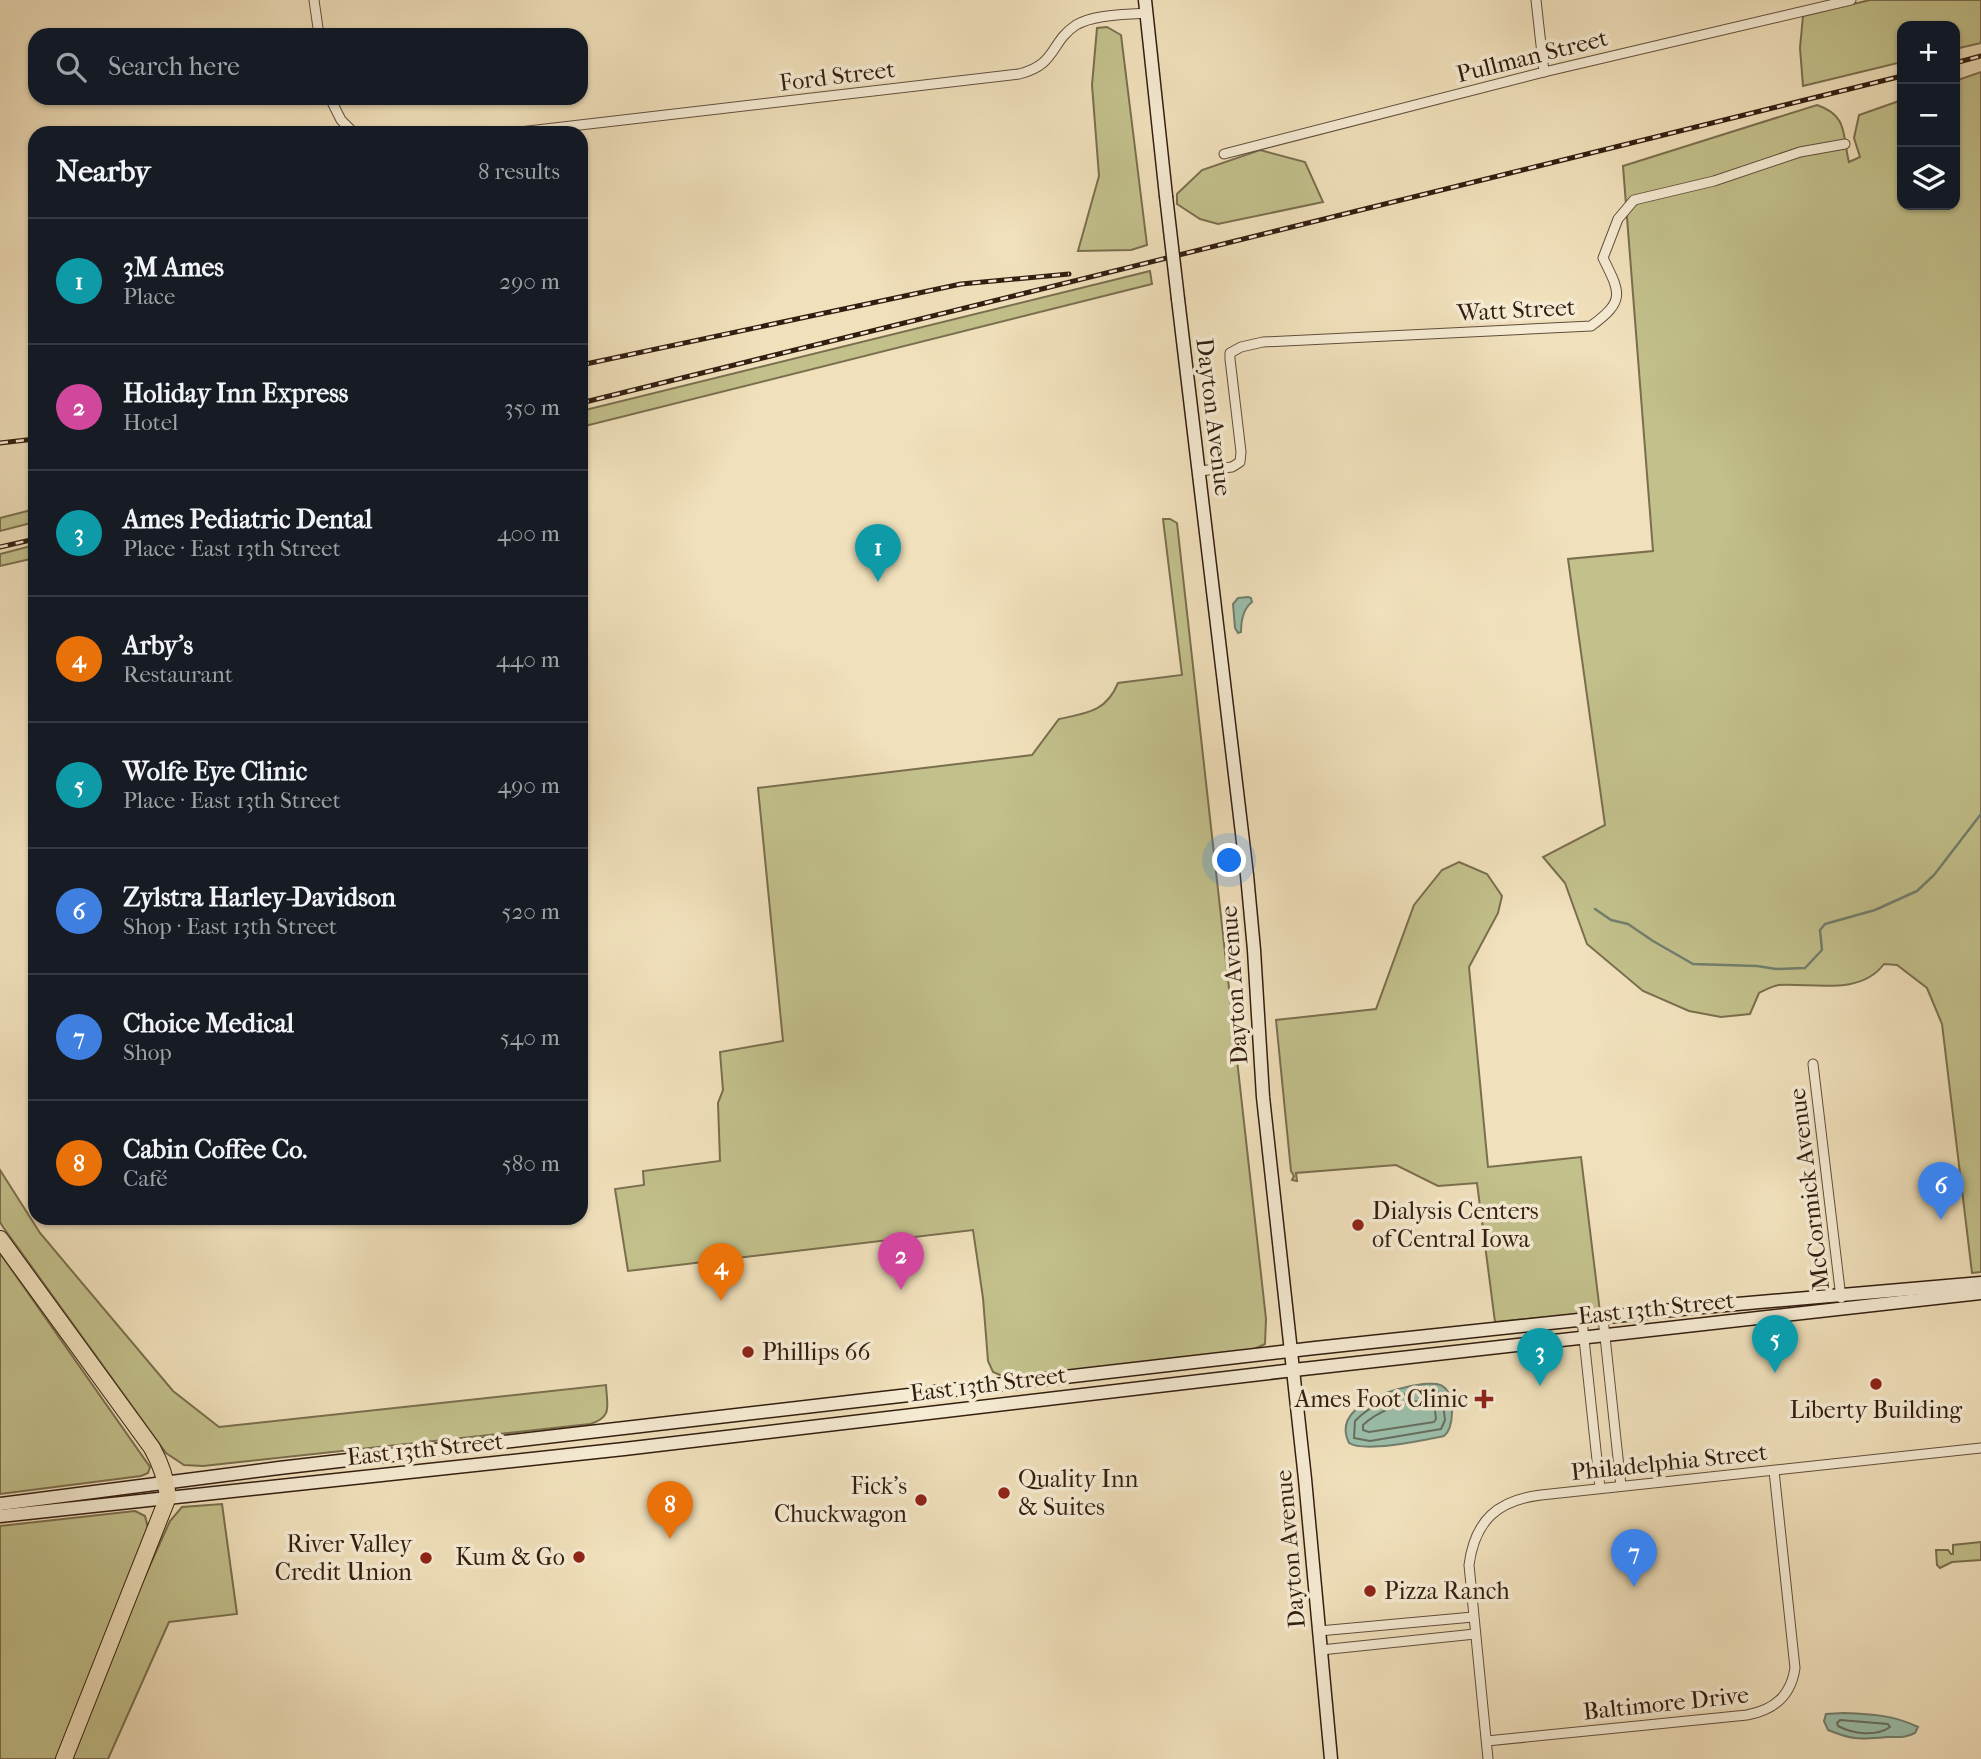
<!DOCTYPE html>
<html lang="en">
<head>
<meta charset="utf-8">
<style>
  :root { --surface:#171b24; --page:#242831; --text:#f1f3f6; --muted:#9ea1a6; --line:#363941; --accent:#c59692 }
  body { margin:0; font-family:"IM FELL French Canon",serif; background:var(--page); color:var(--text) }
  .controls { position:absolute; right:21px; top:21px; display:grid; overflow:hidden; border-radius:14px; box-shadow:0 2px 5px #0004 }
  .controls button { width:63px; height:63px; display:grid; place-items:center; padding:0; border:0; border-bottom:2px solid var(--line); background:var(--surface); color:var(--text); font:35px sans-serif }
  .you { position:absolute; left:1230px; top:861px; width:24px; height:24px; margin:-18px; border:5px solid #fff; border-radius:50%; background:#1a73e8; box-shadow:0 0 0 10px #1a73e833 }
  .badge { display:grid; place-items:center; width:46px; height:46px; border-radius:50%; background:var(--accent); color:#fff; font-size:23px; font-weight:700 }
  .pin { position:absolute; translate:-50% -58px; filter:drop-shadow(0 2px 4px #0008) }
  .pin::after { content:''; position:absolute; top:37px; width:24px; height:21px; background:inherit; clip-path:polygon(0 0,100% 0,50% 100%) }
  .list { margin:0; padding:0; list-style:none }
  h2 { display:flex; justify-content:space-between; align-items:center; height:91px; margin:0; padding:0 28px; font-size:30px }
  h2 small { font-size:23px; font-weight:400; color:var(--muted) }
  .list li { display:grid; grid-template-columns:46px 1fr auto; gap:21px; align-items:center; box-sizing:border-box; height:126px; padding:0 28px; border-top:2px solid var(--line) }
  .list b { display:block; font-size:26px; white-space:nowrap }
  .list p { margin:0; font-size:23px; white-space:nowrap; color:var(--muted) }
  .list em { font-size:23px; font-style:normal; color:var(--muted) }
  .icon { flex:none; width:38px; height:38px; fill:none; stroke:currentColor; stroke-width:2; stroke-linecap:round; stroke-linejoin:round }
  .map { position:relative; flex:none; width:1981px; height:1759px; overflow:hidden }
  .search { position:absolute; background:var(--surface); box-shadow:0 2px 5px #0004; left:28px; top:28px; width:560px; height:77px; display:flex; align-items:center; gap:18px; box-sizing:border-box; padding:0 24px; border-radius:21px; color:var(--muted); font-size:26px }
  .panel { position:absolute; background:var(--surface); box-shadow:0 2px 5px #0004; left:28px; top:126px; width:560px; height:1099px; border-radius:21px }
  .map>svg:first-child { display:block }
  .green { fill:#c2c08b; stroke:#7a6e4e; stroke-width:2 }
  .water { fill:#9bbeaa; stroke:#717e6c; stroke-width:2 }
  .lines { fill:none; stroke-linecap:round; stroke-linejoin:round }
  .shore { stroke:#676e5d; stroke-width:2 }
  .stream { stroke:#717e6c; stroke-width:2.5 }
  .minor-casing { stroke:#624e3b; stroke-width:11 }
  .secondary-casing { stroke:#331d10; stroke-width:15 }
  .motorway-casing { stroke:#331d10; stroke-width:18 }
  .minor { stroke:#f5ebd3; stroke-width:9 }
  .secondary { stroke:#f5ebd3; stroke-width:12 }
  .motorway { stroke:#f0e0bb; stroke-width:16 }
  .rail-casing { stroke:#331d10; stroke-width:5 }
  .rail { stroke:#f5ebd3; stroke-width:2.5; stroke-dasharray:8; stroke-linecap:butt }
  .secondary-bridge-casing { stroke:#331d10; stroke-width:15; stroke-linecap:butt }
  .secondary-bridge { stroke:#f5ebd3; stroke-width:12 }
  .poi-dot { fill:#8f2418; stroke:#f5ebd3; stroke-width:2.5 }
  .labels { text-anchor:middle; dominant-baseline:central; stroke-width:7; stroke-linejoin:round; paint-order:stroke }
  .street-label { font-size:24px; fill:#331d10; stroke:#f5ebd3 }
  .poi-label { font-size:24px; fill:#331d10; stroke:#f5ebd3; text-anchor:start }
</style>
</head>
<body>
<div class="map">
<svg width="1981" height="1759" viewBox="0 0 1981 1759">
  <rect width="100%" height="100%" fill="#f0e0bb"/>
  <filter id="stains"><feTurbulence type="fractalNoise" baseFrequency=".00286" numOctaves="4"/><feColorMatrix values="0 0 0 0 .2 0 0 0 0 .09 0 0 0 0 .02 0 0 0 .5 -.17"/></filter>
  <radialGradient id="worn" r=".72"><stop offset=".6" stop-color="#630" stop-opacity="0"/><stop offset="1" stop-color="#630" stop-opacity=".3"/></radialGradient>
  <g class="green">
    <polygon points="1870,0 1981,0 1981,43 1955,49 1955,26 1902,26 1902,62 1803,86 1800,48 1803,16"/>
    <polygon points="1107,27 1121,35 1147,245 1131,250 1078,251 1099,176 1092,85 1097,28"/>
    <path d="M 1981,72 L 1981,1272 L 1972,1273 L 1942,1024 L 1927,988 L 1897,965 L 1884,964 C 1860,996 1814,983 1779,985 C 1772,986 1765,990 1759,993 L 1750,1014 L 1721,1017 L 1689,1011 L 1643,991 L 1587,944 L 1565,883 L 1543,857 L 1605,825 L 1568,559 L 1653,551 L 1623,166 L 1817,105 C 1849,116 1842,135 1849,162 L 1860,157 L 1854,138 L 1859,115 L 1902,100 L 1902,205 L 1955,205 L 1955,81 Z"/>
    <polygon points="1260,150 1305,162 1323,202 1218,224 1200,219 1177,204 1177,194 1202,170"/>
    <polygon points="1150,271 1152,284 581,427 581,411"/>
    <polygon points="35,509 35,522 0,531 0,518"/>
    <path d="M 1163,519 L 1170,519 L 1177,523 L 1266,1319 L 1265,1344 L 1252,1350 L 1007,1378 L 993,1372 L 988,1361 L 983,1298 L 973,1230 L 628,1271 L 615,1189 L 644,1185 L 643,1171 L 720,1161 L 718,1103 L 723,1090 L 720,1052 L 783,1041 L 758,788 L 1032,755 L 1059,719 C 1087,713 1106,712 1118,683 L 1182,675 Z"/>
    <polygon points="35,545 35,558 0,566 0,554"/>
    <polygon points="1459,862 1487,874 1502,896 1498,913 1469,967 1488,1167 1581,1157 1600,1312 1495,1322 1477,1183 1438,1186 1396,1165 1296,1173 1297,1181 1292,1180 1294,1176 1291,1171 1276,1020 1376,1009 1414,905 1442,870"/>
    <path d="M 0,1170 L 40,1233 L 173,1391 L 219,1427 L 606,1385 C 607,1406 613,1417 590,1424 L 203,1466 L 184,1465 L 166,1453 L 3,1227 L 0,1222 Z"/>
    <polygon points="0,1253 150,1467 148,1473 141,1476 0,1494"/>
    <polygon points="222,1504 237,1614 169,1622 108,1759 70,1759 124,1623 170,1521 182,1507"/>
    <polygon points="135,1511 145,1516 148,1528 56,1759 0,1759 0,1526"/>
    <polygon points="1981,1542 1981,1560 1952,1562 1940,1568 1937,1565 1936,1550 1948,1550 1951,1554 1953,1554 1953,1545"/>
  </g>
  <g class="water">
    <path d="M 1248,597 L 1251,598 L 1252,602 C 1243,609 1241,621 1241,632 L 1238,633 L 1235,628 L 1233,604 L 1238,598 Z"/>
    <path d="M 1423,1384 C 1431,1384 1439,1382 1445,1388 C 1455,1397 1454,1428 1444,1436 C 1424,1440 1365,1453 1349,1443 C 1330,1405 1397,1387 1423,1384 Z"/>
    <path d="M 1844,1713 C 1870,1714 1894,1715 1918,1727 L 1915,1733 C 1905,1738 1899,1737 1888,1737 C 1860,1739 1855,1741 1828,1730 L 1824,1721 L 1826,1714 Z"/>
  </g>
  <g class="lines">
    <g class="shore">
      <path d="M 1423,1391 L 1436,1391 L 1442,1395 L 1445,1420 L 1441,1429 L 1370,1441 L 1354,1438 L 1355,1421 C 1373,1402 1398,1394 1423,1391 Z"/>
      <path d="M 1424,1400 L 1434,1402 L 1436,1419 L 1434,1422 L 1369,1432 L 1363,1430 L 1363,1425 C 1380,1409 1402,1403 1424,1400 Z"/>
      <path d="M 1840,1720 L 1888,1724 L 1890,1727 C 1876,1737 1853,1734 1838,1726 L 1837,1723 Z"/>
    </g>
    <polyline class="stream" points="1595,909 1611,920 1628,924 1653,941 1693,964 1757,966 1776,969 1805,968 1822,950 1820,930 1825,924 1875,910 1917,891 1934,875 1981,814"/>
    <defs>
      <g id="minor">
        <polyline points="314,0 319,35"/>
        <polyline points="1536,0 1544,72"/>
        <polyline points="330,98 341,120 354,133"/>
        <path d="M 511,133 L 1019,74 C 1057,65 1050,42 1076,25 C 1095,14 1125,15 1146,13"/>
        <polyline points="1224,154 1544,72 1851,0"/>
        <path d="M 1200,471 L 1232,467 L 1240,462 L 1241,452 L 1230,359 L 1230,353 L 1241,347 L 1263,342 L 1591,326 C 1625,301 1621,294 1603,258 L 1618,219 L 1634,200 L 1714,181 L 1800,152 L 1845,144"/>
        <polyline points="1813,1064 1841,1298"/>
        <polyline points="1603,1318 1621,1486"/>
        <polyline points="1582,1320 1600,1488"/>
        <polyline points="1319,1631 1473,1617"/>
        <polyline points="1321,1650 1475,1634"/>
        <path d="M 1487,1741 L 1747,1715 C 1774,1710 1791,1696 1795,1668 L 1774,1471"/>
        <path d="M 1488,1759 L 1469,1565 C 1475,1520 1498,1500 1541,1495 L 1981,1448"/>
      </g>
      <g id="secondary">
        <polyline points="1145,0 1166,196"/>
        <polyline points="1178,299 1247,875 1254,950 1263,1097 1305,1479 1331,1759"/>
        <polyline points="0,1504 279,1468 1315,1348 1691,1308 1981,1283"/>
        <polyline points="0,1516 624,1449 1294,1370 1981,1293"/>
      </g>
      <path id="motorway" d="M 0,1239 L 152,1448 C 161,1464 166,1478 168,1497 L 64,1759"/>
    </defs>
    <use href="#minor" class="minor-casing"/>
    <use href="#secondary" class="secondary-casing"/>
    <use href="#motorway" class="motorway-casing"/>
    <use href="#minor" class="minor"/>
    <use href="#secondary" class="secondary"/>
    <use href="#motorway" class="motorway"/>
    <defs>
      <g id="rail">
        <polyline points="1955,63 1981,56"/>
        <polyline points="581,365 961,284 1069,274"/>
        <polyline points="581,403 1902,76"/>
        <polyline points="0,443 35,439"/>
        <polyline points="0,547 35,539"/>
      </g>
    </defs>
    <use href="#rail" class="rail-casing"/>
    <use href="#rail" class="rail"/>
    <defs>
      <polyline id="secondary-bridge" points="1166,196 1178,299"/>
    </defs>
    <use href="#secondary-bridge" class="secondary-bridge-casing"/>
    <use href="#secondary-bridge" class="secondary-bridge"/>
  </g>
  <g class="poi-dot">
    <circle cx="1358" cy="1225" r="7"/>
    <circle cx="748" cy="1352" r="7"/>
    <circle cx="1876" cy="1384" r="7"/>
    <path d="M1480.5 1388.5h7v7h7v7h-7v7h-7v-7h-7v-7h7z"/>
    <circle cx="1004" cy="1493" r="7"/>
    <circle cx="921" cy="1500" r="7"/>
    <circle cx="579" cy="1557" r="7"/>
    <circle cx="426" cy="1558" r="7"/>
    <circle cx="1370" cy="1591" r="7"/>
  </g>
  <g class="labels">
    <g class="street-label">
      <text transform="translate(1532 56) rotate(-14)">Pullman Street</text>
      <text transform="translate(837 76) rotate(-7)">Ford Street</text>
      <text transform="translate(1516 310) rotate(-3)">Watt Street</text>
      <text transform="translate(1214 417) rotate(83)">Dayton Avenue</text>
      <text transform="translate(1234 985) rotate(-94)">Dayton Avenue</text>
      <text transform="translate(1809 1189) rotate(-97)">McCormick Avenue</text>
      <text transform="translate(1656 1308) rotate(-6)">East 13th Street</text>
      <text transform="translate(988 1384) rotate(-7)">East 13th Street</text>
      <text transform="translate(425 1449) rotate(-6)">East 13th Street</text>
      <text transform="translate(1669 1462) rotate(-6)">Philadelphia Street</text>
      <text transform="translate(1290 1549) rotate(-95)">Dayton Avenue</text>
      <text transform="translate(1666 1703) rotate(-6)">Baltimore Drive</text>
    </g>
    <g class="poi-label">
      <text x="1372" y="1211">Dialysis Centers<tspan x="1372" dy="28">of Central Iowa</tspan></text>
      <text x="762" y="1352">Phillips 66</text>
      <text x="1468" y="1399" text-anchor="end">Ames Foot Clinic</text>
      <text x="1876" y="1410" text-anchor="middle">Liberty Building</text>
      <text x="1018" y="1479">Quality Inn<tspan x="1018" dy="28">&amp; Suites</tspan></text>
      <text x="907" y="1486" text-anchor="end">Fick's<tspan x="907" dy="28">Chuckwagon</tspan></text>
      <text x="412" y="1544" text-anchor="end">River Valley<tspan x="412" dy="28">Credit Union</tspan></text>
      <text x="565" y="1557" text-anchor="end">Kum &amp; Go</text>
      <text x="1384" y="1591">Pizza Ranch</text>
    </g>
  </g>
  <rect width="100%" height="100%" filter="url(#stains)"/>
  <rect width="100%" height="100%" fill="url(#worn)"/>
</svg>
<div class="controls">
<button>+</button>
<button>−</button>
<button><svg class="icon" aria-label="layers" viewBox="0 0 24 24"><path d="M12 4l9 5-9 5-9-5zM3 14l9 5 9-5"/></svg></button>
</div>
<div class="you"></div>
<div class="pin badge" style="left:878px;top:582px;background:#0f9aa8">1</div>
<div class="pin badge" style="left:901px;top:1290px;background:#d1479c">2</div>
<div class="pin badge" style="left:1540px;top:1386px;background:#0f9aa8">3</div>
<div class="pin badge" style="left:721px;top:1301px;background:#e8710a">4</div>
<div class="pin badge" style="left:1775px;top:1373px;background:#0f9aa8">5</div>
<div class="pin badge" style="left:1941px;top:1220px;background:#3f7fe0">6</div>
<div class="pin badge" style="left:1634px;top:1587px;background:#3f7fe0">7</div>
<div class="pin badge" style="left:670px;top:1539px;background:#e8710a">8</div>
<div class="search"><svg class="icon" aria-label="search" viewBox="0 0 24 24"><circle cx="10" cy="10" r="6"/><path d="M15 15l6 6"/></svg>Search here</div>
<section class="panel">
<h2>Nearby<small>8 results</small></h2>
<ul class="list">
<li><span class="badge" style="background:#0f9aa8">1</span><div><b>3M Ames</b><p>Place</p></div><em>290 m</em></li>
<li><span class="badge" style="background:#d1479c">2</span><div><b>Holiday Inn Express</b><p>Hotel</p></div><em>350 m</em></li>
<li><span class="badge" style="background:#0f9aa8">3</span><div><b>Ames Pediatric Dental</b><p>Place · East 13th Street</p></div><em>400 m</em></li>
<li><span class="badge" style="background:#e8710a">4</span><div><b>Arby's</b><p>Restaurant</p></div><em>440 m</em></li>
<li><span class="badge" style="background:#0f9aa8">5</span><div><b>Wolfe Eye Clinic</b><p>Place · East 13th Street</p></div><em>490 m</em></li>
<li><span class="badge" style="background:#3f7fe0">6</span><div><b>Zylstra Harley-Davidson</b><p>Shop · East 13th Street</p></div><em>520 m</em></li>
<li><span class="badge" style="background:#3f7fe0">7</span><div><b>Choice Medical</b><p>Shop</p></div><em>540 m</em></li>
<li><span class="badge" style="background:#e8710a">8</span><div><b>Cabin Coffee Co.</b><p>Café</p></div><em>580 m</em></li>
</ul>
</section>
</div>
</body>
</html>
